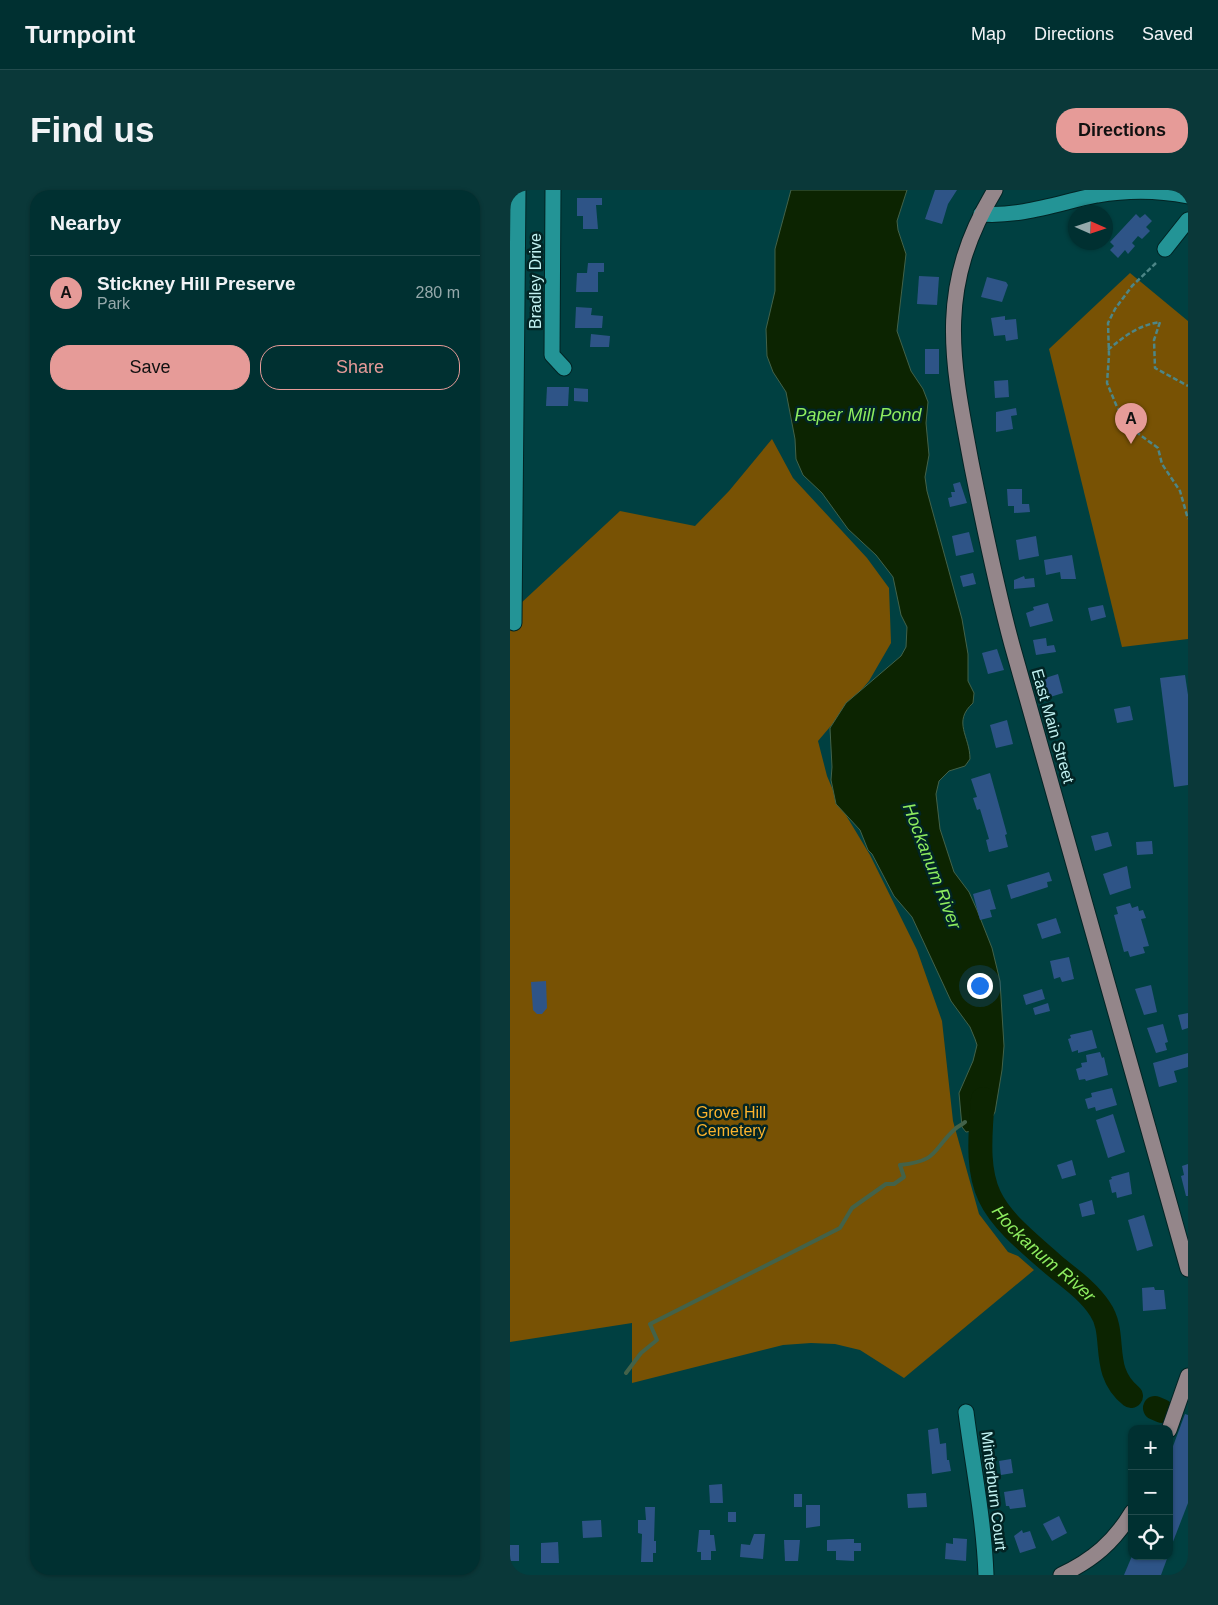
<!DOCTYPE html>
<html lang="en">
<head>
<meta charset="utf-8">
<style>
  :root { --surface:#003031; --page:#0a3839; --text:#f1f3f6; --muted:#95a9ab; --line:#224b4d; --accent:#e69b98 }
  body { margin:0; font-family:Arial,sans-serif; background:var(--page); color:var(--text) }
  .controls { position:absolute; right:15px; bottom:15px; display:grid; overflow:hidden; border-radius:10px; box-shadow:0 1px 4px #0004 }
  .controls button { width:45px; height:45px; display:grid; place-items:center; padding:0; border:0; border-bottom:1px solid var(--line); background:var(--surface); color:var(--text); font:25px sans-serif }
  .compass { position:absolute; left:558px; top:15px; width:45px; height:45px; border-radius:50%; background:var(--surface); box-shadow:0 1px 4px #0004; rotate:93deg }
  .you { position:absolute; left:469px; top:795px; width:18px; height:18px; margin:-12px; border:4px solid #fff; border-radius:50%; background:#1a73e8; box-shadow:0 0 0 8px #1a73e833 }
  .badge { display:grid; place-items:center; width:32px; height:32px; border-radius:50%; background:var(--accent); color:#111; font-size:16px; font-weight:700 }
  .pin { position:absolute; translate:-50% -41px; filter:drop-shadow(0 1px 2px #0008) }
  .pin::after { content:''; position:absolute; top:26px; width:18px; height:15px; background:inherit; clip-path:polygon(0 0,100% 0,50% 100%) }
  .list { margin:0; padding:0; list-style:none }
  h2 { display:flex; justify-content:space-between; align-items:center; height:65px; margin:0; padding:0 20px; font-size:21px }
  h2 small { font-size:16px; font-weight:400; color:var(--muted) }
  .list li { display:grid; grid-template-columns:32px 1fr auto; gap:15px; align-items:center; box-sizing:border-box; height:75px; padding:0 20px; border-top:1px solid var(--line) }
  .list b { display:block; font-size:19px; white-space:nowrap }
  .list p { margin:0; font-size:16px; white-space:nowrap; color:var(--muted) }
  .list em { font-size:16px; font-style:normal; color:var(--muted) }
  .actions { display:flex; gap:10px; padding:15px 20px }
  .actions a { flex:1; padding:11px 0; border:1px solid var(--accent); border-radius:20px; text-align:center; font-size:18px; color:var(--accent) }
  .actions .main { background:var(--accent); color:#111 }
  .icon { flex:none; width:28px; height:28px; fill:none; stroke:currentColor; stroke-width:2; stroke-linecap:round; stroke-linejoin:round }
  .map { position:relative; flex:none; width:678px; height:1385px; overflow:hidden; border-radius:20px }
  header { display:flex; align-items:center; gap:30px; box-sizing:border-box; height:70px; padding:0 25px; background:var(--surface); border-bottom:1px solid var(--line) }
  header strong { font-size:24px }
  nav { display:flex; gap:28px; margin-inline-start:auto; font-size:18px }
  .intro { display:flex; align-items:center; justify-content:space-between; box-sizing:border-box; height:120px; padding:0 30px }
  h1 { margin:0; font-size:35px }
  .button { padding:12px 22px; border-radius:20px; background:var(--accent); color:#111; font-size:18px; font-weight:700 }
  main { display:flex; gap:30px; padding:0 30px }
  aside { flex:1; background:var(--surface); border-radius:20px; box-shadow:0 1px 4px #0004 }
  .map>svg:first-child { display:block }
  .green { fill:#785204 }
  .water { fill:#0c2401; stroke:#436249 }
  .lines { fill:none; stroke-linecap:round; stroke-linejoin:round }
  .stream { stroke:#436249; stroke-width:4 }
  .river { stroke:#0c2401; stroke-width:24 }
  .building { fill:#2e5487 }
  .minor-casing { stroke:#022424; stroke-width:17 }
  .major-casing { stroke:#022424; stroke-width:17 }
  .path { stroke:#4d8687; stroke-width:2.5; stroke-dasharray:5 2.5; stroke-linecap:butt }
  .minor { stroke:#239496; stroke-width:15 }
  .major { stroke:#94868a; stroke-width:15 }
  .labels { text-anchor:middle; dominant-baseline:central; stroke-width:5; stroke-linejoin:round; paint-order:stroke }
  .street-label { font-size:16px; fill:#c3f2f2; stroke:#022424 }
  .park-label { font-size:16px; fill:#fcb32d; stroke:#022424 }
  .water-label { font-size:18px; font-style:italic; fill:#8dec5f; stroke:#022424 }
</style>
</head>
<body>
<header>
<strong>Turnpoint</strong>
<nav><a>Map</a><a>Directions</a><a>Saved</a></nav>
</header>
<div class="intro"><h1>Find us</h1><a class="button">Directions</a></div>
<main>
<aside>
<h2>Nearby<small></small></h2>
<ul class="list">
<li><span class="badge">A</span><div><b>Stickney Hill Preserve</b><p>Park</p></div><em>280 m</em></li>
</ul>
<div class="actions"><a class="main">Save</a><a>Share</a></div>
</aside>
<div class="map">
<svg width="678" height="1385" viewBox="0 0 678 1385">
  <rect width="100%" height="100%" fill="#004041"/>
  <g class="green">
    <polygon points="620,83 678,131 678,449 612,457 539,159"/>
    <polygon points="262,249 283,288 357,368 379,398 381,453 359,491 308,551 317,586 328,612 360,665 407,760 432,831 443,931 469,1024 498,1062 508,1066 524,1080 394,1188 350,1160 325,1154 301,1153 273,1155 122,1193 122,1133 0,1152 0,416 10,414 110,321 185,336 219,301"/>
  </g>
  <path class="water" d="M 281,0 L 397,0 L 387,31 L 388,40 L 396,64 L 387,141 L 401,181 L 413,199 L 418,212 L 416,233 L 419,265 L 415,287 L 417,301 L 452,429 L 458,464 L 458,491 L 464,503 L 463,513 C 442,532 460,546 460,569 L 455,576 L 439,581 L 429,591 L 426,604 L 430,639 L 444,682 L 459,702 L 467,720 L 482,758 L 490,791 L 494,856 L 492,880 L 485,922 L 478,935 L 470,940 L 456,942 L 452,937 L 449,903 L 463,871 L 467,855 L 465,849 L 460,837 L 441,811 L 402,727 L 384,706 L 362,664 L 358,660 L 350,640 L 326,614 L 321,590 L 322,577 L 320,538 L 336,513 L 391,466 L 396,457 L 397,437 L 391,425 L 383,387 L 366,365 L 338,339 L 312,303 L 293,285 L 286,269 L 285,249 L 276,202 L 263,182 L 257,166 L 256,139 L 265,101 L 265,59 Z"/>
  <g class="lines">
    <path class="stream" d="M 116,1183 L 131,1163 L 147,1150 L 140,1134 L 330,1038 L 342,1018 L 376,994 L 384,994 L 394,987 L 390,975 C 429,971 422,960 445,939 C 448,936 452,935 455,932"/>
    <g class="river">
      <path id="s1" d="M 473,909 C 464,1005 475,1016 546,1077 C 561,1089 579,1102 590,1119 C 608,1145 589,1180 621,1206"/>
      <polyline points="645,1218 652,1221"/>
    </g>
  </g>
  <g class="building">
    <polygon points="425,0 447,0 438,14 432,34 415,29"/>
    <polygon points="67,8 92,8 92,15 86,15 88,39 73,39 73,26 67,26"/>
    <polygon points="626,24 630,28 635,24 642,31 636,37 640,41 632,49 628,46 622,53 625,56 618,64 615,60 608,68 600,60 604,56 600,52"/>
    <polygon points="78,73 94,73 94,82 88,82 88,102 66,102 67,83 77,83"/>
    <polygon points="409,86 429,87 427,115 407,114"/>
    <polygon points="477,87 496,92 498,95 492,112 471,107"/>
    <polygon points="66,117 82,118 81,125 93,126 92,138 65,138"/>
    <polygon points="495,126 495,130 506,129 508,149 496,151 495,145 484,146 481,128"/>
    <polygon points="81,144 100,146 99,157 80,157"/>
    <rect x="415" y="159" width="14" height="25"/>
    <polygon points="498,190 499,207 485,208 484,191"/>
    <polygon points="37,197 59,197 58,216 36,216"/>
    <polygon points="64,198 78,199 78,212 64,211"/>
    <polygon points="506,218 507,225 501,226 503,239 486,242 486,222"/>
    <polygon points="450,292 457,313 440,317 438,308 442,307 441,302 445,302 443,294"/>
    <polygon points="497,299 512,299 512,314 519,314 520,322 504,323 504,316 498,316"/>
    <polygon points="459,342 464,362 446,366 442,346"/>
    <polygon points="526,346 529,366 509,370 506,350"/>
    <polygon points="562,365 566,389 551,389 550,382 536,385 534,370"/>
    <polygon points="463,383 466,394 453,397 450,386"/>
    <polygon points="514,386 515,389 524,388 525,397 504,399 504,390"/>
    <polygon points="538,413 543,431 520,437 516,423 524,420 523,417"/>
    <polygon points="593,415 596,427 581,431 578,418"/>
    <polygon points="536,448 537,456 544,455 546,462 526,465 523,450"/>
    <polygon points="487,459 494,480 478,484 472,463"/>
    <polygon points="548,484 553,503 537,508 532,489"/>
    <polygon points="675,485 678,505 678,595 664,597 650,488"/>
    <polygon points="620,516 623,530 607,533 604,519"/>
    <polygon points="497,530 503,554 486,558 480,535"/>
    <polygon points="480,583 497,644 495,645 498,657 479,662 476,650 479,649 470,619 467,620 463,608 467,607 461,589"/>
    <polygon points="598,642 602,656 585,661 581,646"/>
    <polygon points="642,651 643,664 627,665 626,652"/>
    <polygon points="617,676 621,698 600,705 593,684"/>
    <polygon points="539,682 542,691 537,692 538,697 501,709 497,695"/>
    <polygon points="480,699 486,719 480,720 482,727 470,730 463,704"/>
    <polygon points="620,713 622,718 628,716 629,721 633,720 636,728 631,729 639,756 633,757 635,763 620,767 618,761 614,762 604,725 608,724 606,717"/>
    <polygon points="546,728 551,743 532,749 527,734"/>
    <polygon points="559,767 564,789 552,792 550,787 544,789 540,771"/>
    <polygon points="36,791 37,818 32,824 27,824 23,820 21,792"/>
    <polygon points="641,795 647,822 634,825 625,799"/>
    <polygon points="532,799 535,809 516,815 513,805"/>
    <polygon points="538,813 540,821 525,825 523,818"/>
    <polygon points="678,823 678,838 672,840 668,825"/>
    <polygon points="653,834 658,852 655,853 657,860 646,863 637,838"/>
    <polygon points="582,840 587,858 568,863 568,860 562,862 558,849 561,848 560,845"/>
    <polygon points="590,862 592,868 594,867 598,885 576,891 575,889 569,890 566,879 572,877 571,873 577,872 576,865"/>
    <polygon points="678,863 678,877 664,881 667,892 649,897 643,873"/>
    <polygon points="602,898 607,915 586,921 585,917 578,919 575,909 582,907 581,903"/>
    <polygon points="603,924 615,962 598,968 586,930"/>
    <polygon points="562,970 566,985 552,989 547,975"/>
    <polygon points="678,974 678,1006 676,1006 671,986 674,985 672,976"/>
    <polygon points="619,982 622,1004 607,1008 606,1002 602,1003 599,990 602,989 601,987"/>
    <polygon points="582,1010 585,1024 572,1027 569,1014"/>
    <polygon points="634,1025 643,1056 627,1061 618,1030"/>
    <polygon points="644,1097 645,1100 654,1100 656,1119 633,1121 632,1098"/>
    <polygon points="675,1224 678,1225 678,1313 659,1362 659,1267"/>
    <polygon points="428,1238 430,1254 436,1253 437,1270 439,1270 441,1281 422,1284 418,1240"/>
    <polygon points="501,1269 503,1283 491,1285 489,1271"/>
    <polygon points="212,1294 213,1313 200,1313 199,1295"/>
    <polygon points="513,1299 516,1317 500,1319 499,1316 496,1316 494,1302"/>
    <polygon points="416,1303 417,1317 398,1318 397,1304"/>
    <rect x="284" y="1304" width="8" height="13"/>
    <polygon points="296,1315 310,1315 310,1336 296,1338"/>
    <polygon points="135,1317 145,1317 144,1351 146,1351 146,1363 143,1363 143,1372 131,1372 132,1344 128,1343 128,1330 136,1330"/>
    <rect x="218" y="1322" width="8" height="10"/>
    <polygon points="549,1326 557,1343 542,1351 533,1334"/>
    <polygon points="91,1330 92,1347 73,1348 72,1331"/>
    <polygon points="189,1340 200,1340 200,1345 204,1345 206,1361 201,1361 201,1370 191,1370 191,1362 187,1362"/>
    <polygon points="512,1340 513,1343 520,1341 526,1358 510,1363 504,1346"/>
    <polygon points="244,1344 255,1344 253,1369 230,1367 231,1354 240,1355"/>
    <polygon points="443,1348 457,1349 456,1371 435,1369 436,1353 443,1354"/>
    <polygon points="338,1349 344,1349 344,1353 351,1353 351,1361 344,1361 344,1371 326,1370 326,1361 317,1361 317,1350"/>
    <polygon points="274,1350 290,1350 288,1371 275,1371"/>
    <polygon points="48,1352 49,1373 31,1373 31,1353"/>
    <rect x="0" y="1355" width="9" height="16"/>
    <polygon points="622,1366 658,1366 651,1385 614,1385"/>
  </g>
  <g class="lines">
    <defs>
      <g id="minor">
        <polyline points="43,0 42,165 54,178"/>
        <path d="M 471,24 C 511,27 548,13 587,5 C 616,0 649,0 678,6"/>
        <polyline points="655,59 678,30"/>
        <polyline points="4,433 8,0"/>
        <path d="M 456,1222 C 463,1277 474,1330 476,1385"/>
      </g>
      <g id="major">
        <path d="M 485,0 C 425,99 442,171 462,277 C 474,337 486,396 502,455 L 678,1079"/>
        <polyline points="659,1240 678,1186"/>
        <path d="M 551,1385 C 583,1370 604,1352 622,1322"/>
      </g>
    </defs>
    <use href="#minor" class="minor-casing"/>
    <use href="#major" class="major-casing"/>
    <g class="path">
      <polyline points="646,73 622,96 605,119 598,133 599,165 597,193 607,217 622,239 648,258 652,274 670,301 678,329"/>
      <path d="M 598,160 C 614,146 629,135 650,132 L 644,150 L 645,178 L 678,196"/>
    </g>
    <use href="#minor" class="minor"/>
    <use href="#major" class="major"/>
  </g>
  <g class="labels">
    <g class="street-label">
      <text transform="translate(25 91) rotate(-90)">Bradley Drive</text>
      <text transform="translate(543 536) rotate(74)">East Main Street</text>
      <text transform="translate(484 1301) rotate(83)">Minterburn Court</text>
    </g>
    <g class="park-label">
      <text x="221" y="922">Grove Hill<tspan x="221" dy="18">Cemetery</tspan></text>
    </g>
    <g class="water-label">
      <text x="348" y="225">Paper Mill Pond</text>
      <text transform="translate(422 676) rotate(69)">Hockanum River</text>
      <text stroke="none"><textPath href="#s1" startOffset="178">Hockanum River</textPath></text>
    </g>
  </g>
</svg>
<div class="controls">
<button>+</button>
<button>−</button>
<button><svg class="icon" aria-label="locate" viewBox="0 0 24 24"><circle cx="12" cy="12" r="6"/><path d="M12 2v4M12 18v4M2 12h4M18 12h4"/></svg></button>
</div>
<svg class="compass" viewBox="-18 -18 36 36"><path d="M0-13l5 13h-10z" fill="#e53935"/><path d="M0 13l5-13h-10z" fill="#95a9ab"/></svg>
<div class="you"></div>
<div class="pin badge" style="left:621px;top:254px">A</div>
</div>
</main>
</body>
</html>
